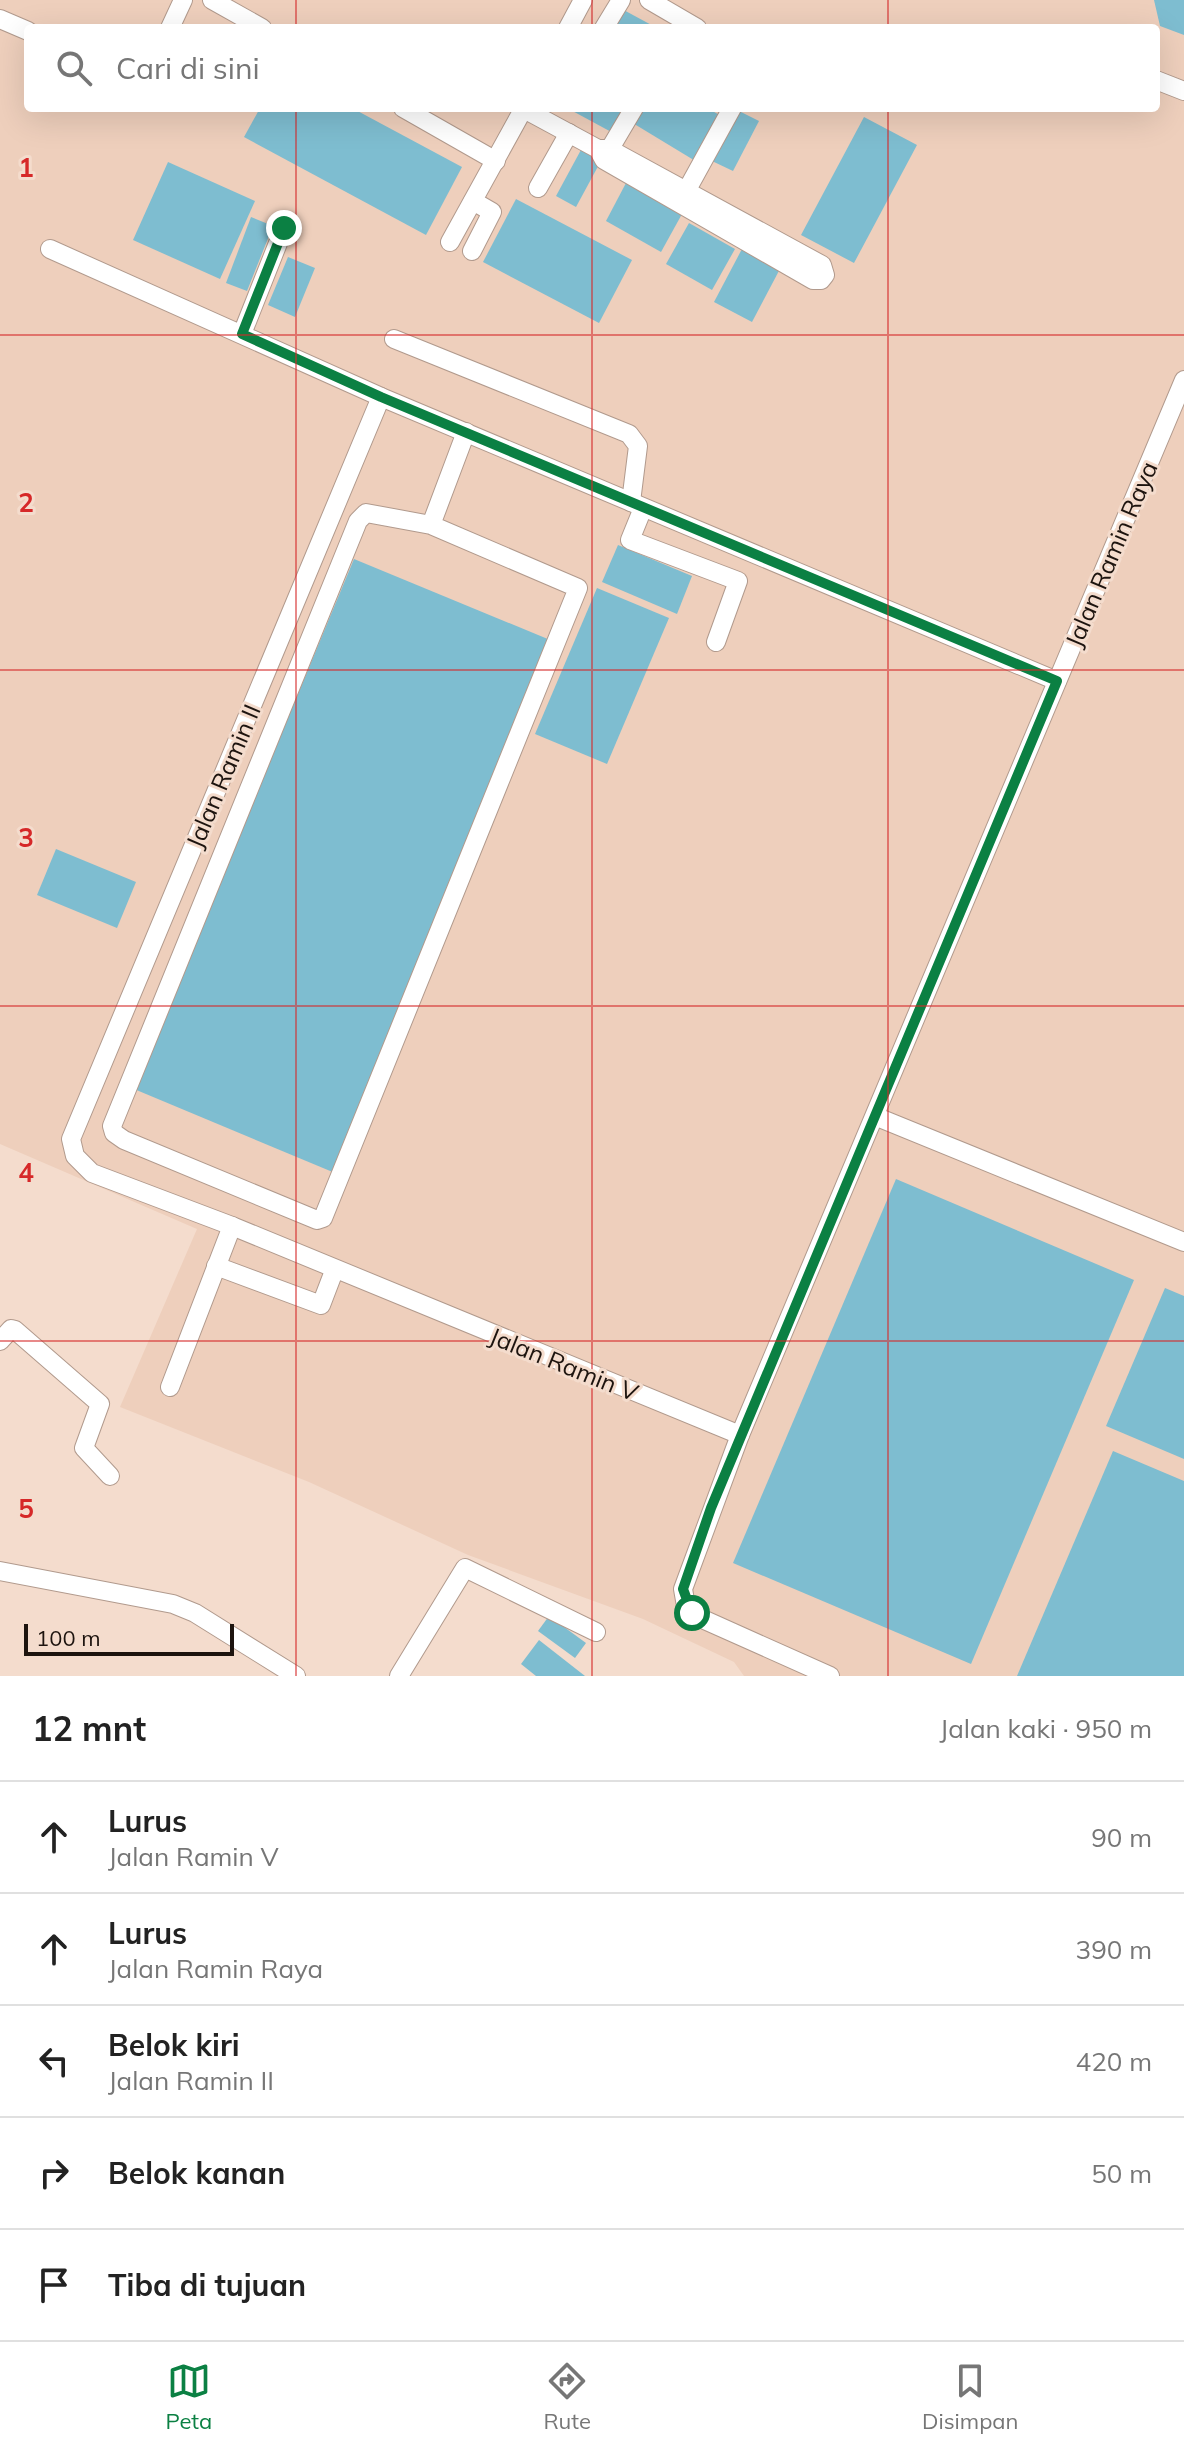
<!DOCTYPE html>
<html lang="id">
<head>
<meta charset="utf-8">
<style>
  :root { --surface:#fff; --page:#f2f2f2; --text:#222; --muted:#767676; --line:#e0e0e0; --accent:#0b8043 }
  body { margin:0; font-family:Mulish,sans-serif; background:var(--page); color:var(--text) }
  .scale { position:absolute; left:24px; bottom:20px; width:210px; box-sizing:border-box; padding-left:8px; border:4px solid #1d140f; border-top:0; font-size:22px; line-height:28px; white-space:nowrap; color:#1d140f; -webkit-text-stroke:6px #f4dccd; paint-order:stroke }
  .stop { position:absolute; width:24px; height:24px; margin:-18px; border:6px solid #0b8043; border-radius:50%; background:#fff }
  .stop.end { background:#0b8043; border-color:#fff; box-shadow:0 2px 8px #0008 }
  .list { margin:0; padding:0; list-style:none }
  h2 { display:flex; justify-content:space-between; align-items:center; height:104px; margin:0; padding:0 32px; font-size:34px }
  h2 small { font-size:26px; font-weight:400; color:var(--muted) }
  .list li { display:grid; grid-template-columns:52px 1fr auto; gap:24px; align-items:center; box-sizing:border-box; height:112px; padding:0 32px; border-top:2px solid var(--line) }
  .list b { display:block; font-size:30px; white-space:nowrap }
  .list p { margin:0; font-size:26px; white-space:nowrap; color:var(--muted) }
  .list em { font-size:26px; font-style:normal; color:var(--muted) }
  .icon { flex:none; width:44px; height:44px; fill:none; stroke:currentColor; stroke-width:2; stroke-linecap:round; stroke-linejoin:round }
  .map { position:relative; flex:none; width:1184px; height:1676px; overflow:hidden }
  .search { position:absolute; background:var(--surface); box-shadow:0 8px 32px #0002; left:24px; right:24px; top:24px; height:88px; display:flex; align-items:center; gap:20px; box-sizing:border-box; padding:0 28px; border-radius:8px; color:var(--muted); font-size:30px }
  .sheet { height:664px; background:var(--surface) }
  nav { display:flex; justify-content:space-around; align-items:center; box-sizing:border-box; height:112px; border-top:2px solid var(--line); background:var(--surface); font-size:22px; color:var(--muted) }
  nav a { display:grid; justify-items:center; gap:4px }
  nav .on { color:var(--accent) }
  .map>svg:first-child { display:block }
  .built { fill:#eecfbc; fill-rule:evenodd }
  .building { fill:#7ebdd0 }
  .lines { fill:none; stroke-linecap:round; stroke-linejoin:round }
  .minor-casing { stroke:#b19a8d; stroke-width:20 }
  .minor { stroke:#fff; stroke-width:18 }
  .route { stroke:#0b8043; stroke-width:10 }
  .grid { fill:none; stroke:#d62828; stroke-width:2; stroke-opacity:0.55 }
  .labels { text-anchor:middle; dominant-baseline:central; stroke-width:6; stroke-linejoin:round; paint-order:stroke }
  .street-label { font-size:24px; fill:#1d140f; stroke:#f4dccd }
  .grid-label { font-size:26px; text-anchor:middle; font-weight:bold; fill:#d62828; stroke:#f4dccd; stroke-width:6; stroke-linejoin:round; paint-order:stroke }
</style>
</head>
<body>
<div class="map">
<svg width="1184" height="1676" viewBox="0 0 1184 1676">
  <rect width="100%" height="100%" fill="#f4dccd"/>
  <path class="built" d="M 0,0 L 1184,0 L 1184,1676 L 744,1676 L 734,1662 L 643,1619 L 468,1555 L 309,1482 L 120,1407 L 197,1229 L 0,1144 ZM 28,28 L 1156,28 L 1156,108 L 28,108 Z"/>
  <g class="building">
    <polygon points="1154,0 1184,0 1184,35 1160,26"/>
    <polygon points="620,8 657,28 609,28"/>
    <polygon points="260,108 352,108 462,167 426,235 244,137"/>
    <polygon points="567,108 629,108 615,134"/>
    <polygon points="639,108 707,108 723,117 697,162 631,122"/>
    <polygon points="739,111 759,121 733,171 712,161"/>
    <polygon points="864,117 917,145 854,263 801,235"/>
    <polygon points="582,148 602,159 576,207 556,196"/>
    <polygon points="168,162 255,201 220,279 133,240"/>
    <polygon points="626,183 682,214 661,252 606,221"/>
    <polygon points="516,199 632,260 599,323 483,262"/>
    <polygon points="251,217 273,226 247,291 226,283"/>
    <polygon points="689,223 735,249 712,290 666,264"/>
    <polygon points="743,247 781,267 752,322 714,302"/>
    <polygon points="288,257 315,268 295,317 268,305"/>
    <polygon points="618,545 692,576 677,614 602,582"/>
    <polygon points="354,559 555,642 335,1173 134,1089"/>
    <polygon points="597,588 669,618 607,764 535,734"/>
    <polygon points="56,849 136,882 117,928 37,895"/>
    <polygon points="896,1179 1134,1280 971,1664 733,1563"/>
    <polygon points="1165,1288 1184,1296 1184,1459 1106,1426"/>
    <polygon points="1113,1451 1184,1481 1184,1676 1017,1676"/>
    <polygon points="549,1616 586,1643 575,1658 538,1631"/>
    <polygon points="539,1640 585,1676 536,1676 521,1664"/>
  </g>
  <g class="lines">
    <defs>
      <g id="minor">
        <polyline points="212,0 262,28"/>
        <polyline points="649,0 697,28"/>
        <polyline points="0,19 28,31"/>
        <polyline points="170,28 183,0"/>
        <polyline points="568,28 583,0"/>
        <polyline points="604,28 621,0"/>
        <polyline points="1156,80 1184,91"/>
        <polyline points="403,108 496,161"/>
        <polyline points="524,109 598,149 609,149 822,265 825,275 821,280 813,280 604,160 598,149"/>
        <polyline points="605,157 634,108"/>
        <polyline points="538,188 569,133"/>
        <polyline points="683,197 732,108"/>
        <polyline points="450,242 524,108"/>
        <polyline points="50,249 381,397 1057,681"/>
        <polyline points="472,251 492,212 473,201"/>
        <polyline points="242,334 284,228"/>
        <polyline points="394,339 629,434 638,446 631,502"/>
        <polyline points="381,397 71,1139 75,1156 92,1173 232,1226 740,1435"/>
        <polyline points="643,508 630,540 738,581 716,642"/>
        <polyline points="431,525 578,588 323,1218 317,1220 124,1140 114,1133 112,1126 358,521 366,513 431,525 466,432"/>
        <polyline points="877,1117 1184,1242"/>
        <polyline points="216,1266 321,1305 334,1271"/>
        <polyline points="0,1341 11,1329 15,1330 100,1404 84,1448 110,1476"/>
        <polyline points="170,1387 232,1226"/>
        <polyline points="0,1571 173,1604 195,1613 296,1676"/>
        <polyline points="399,1676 465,1568 596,1632"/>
        <polyline points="830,1676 698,1617 686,1606 683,1589 740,1435 1184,380"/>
      </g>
    </defs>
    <use href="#minor" class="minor-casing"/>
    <use href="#minor" class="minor"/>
  </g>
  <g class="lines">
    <polyline class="route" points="284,228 242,334 381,397 1057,681 711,1508 683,1589 692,1613"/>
  </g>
  <path class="grid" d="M 296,0 L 296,28M 592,0 L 592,28M 888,0 L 888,28M 296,108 L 296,1676M 592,108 L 592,1676M 888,108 L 888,1676M 0,335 L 1184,335M 0,670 L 1184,670M 0,1006 L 1184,1006M 0,1341 L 1184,1341"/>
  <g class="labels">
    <g class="street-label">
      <text transform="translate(1111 554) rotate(-67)">Jalan Ramin Raya</text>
      <text transform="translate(223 776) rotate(-67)">Jalan Ramin II</text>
      <text transform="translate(564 1364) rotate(22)">Jalan Ramin V</text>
    </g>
  </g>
  <g class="grid-label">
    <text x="26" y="177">1</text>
    <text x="26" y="512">2</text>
    <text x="26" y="847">3</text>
    <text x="26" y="1182">4</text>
    <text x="26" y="1518">5</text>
  </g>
</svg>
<div class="scale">100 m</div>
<div class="stop" style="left:692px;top:1613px"></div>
<div class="stop end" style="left:284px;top:228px"></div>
<div class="search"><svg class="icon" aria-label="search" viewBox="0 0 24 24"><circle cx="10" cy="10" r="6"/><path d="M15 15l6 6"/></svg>Cari di sini</div>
</div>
<section class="sheet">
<h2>12 mnt<small>Jalan kaki · 950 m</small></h2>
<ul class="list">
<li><svg class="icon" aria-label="ahead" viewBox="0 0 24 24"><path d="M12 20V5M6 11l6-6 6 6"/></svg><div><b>Lurus</b><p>Jalan Ramin V</p></div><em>90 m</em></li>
<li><svg class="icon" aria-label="ahead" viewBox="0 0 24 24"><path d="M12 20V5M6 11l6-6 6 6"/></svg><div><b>Lurus</b><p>Jalan Ramin Raya</p></div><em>390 m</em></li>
<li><svg class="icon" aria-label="left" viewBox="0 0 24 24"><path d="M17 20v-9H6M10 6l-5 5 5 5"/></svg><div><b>Belok kiri</b><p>Jalan Ramin II</p></div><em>420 m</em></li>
<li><svg class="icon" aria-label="right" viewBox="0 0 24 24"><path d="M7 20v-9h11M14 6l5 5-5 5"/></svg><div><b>Belok kanan</b></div><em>50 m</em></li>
<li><svg class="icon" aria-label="arrive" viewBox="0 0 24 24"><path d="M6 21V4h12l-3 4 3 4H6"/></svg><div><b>Tiba di tujuan</b></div></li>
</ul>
</section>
<nav>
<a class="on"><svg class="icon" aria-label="map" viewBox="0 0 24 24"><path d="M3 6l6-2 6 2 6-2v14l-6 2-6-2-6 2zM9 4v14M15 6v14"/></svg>Peta</a>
<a><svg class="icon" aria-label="directions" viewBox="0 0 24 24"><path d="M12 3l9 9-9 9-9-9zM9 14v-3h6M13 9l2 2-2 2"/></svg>Rute</a>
<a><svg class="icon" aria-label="saved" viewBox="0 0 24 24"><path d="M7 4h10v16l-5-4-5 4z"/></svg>Disimpan</a>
</nav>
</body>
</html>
